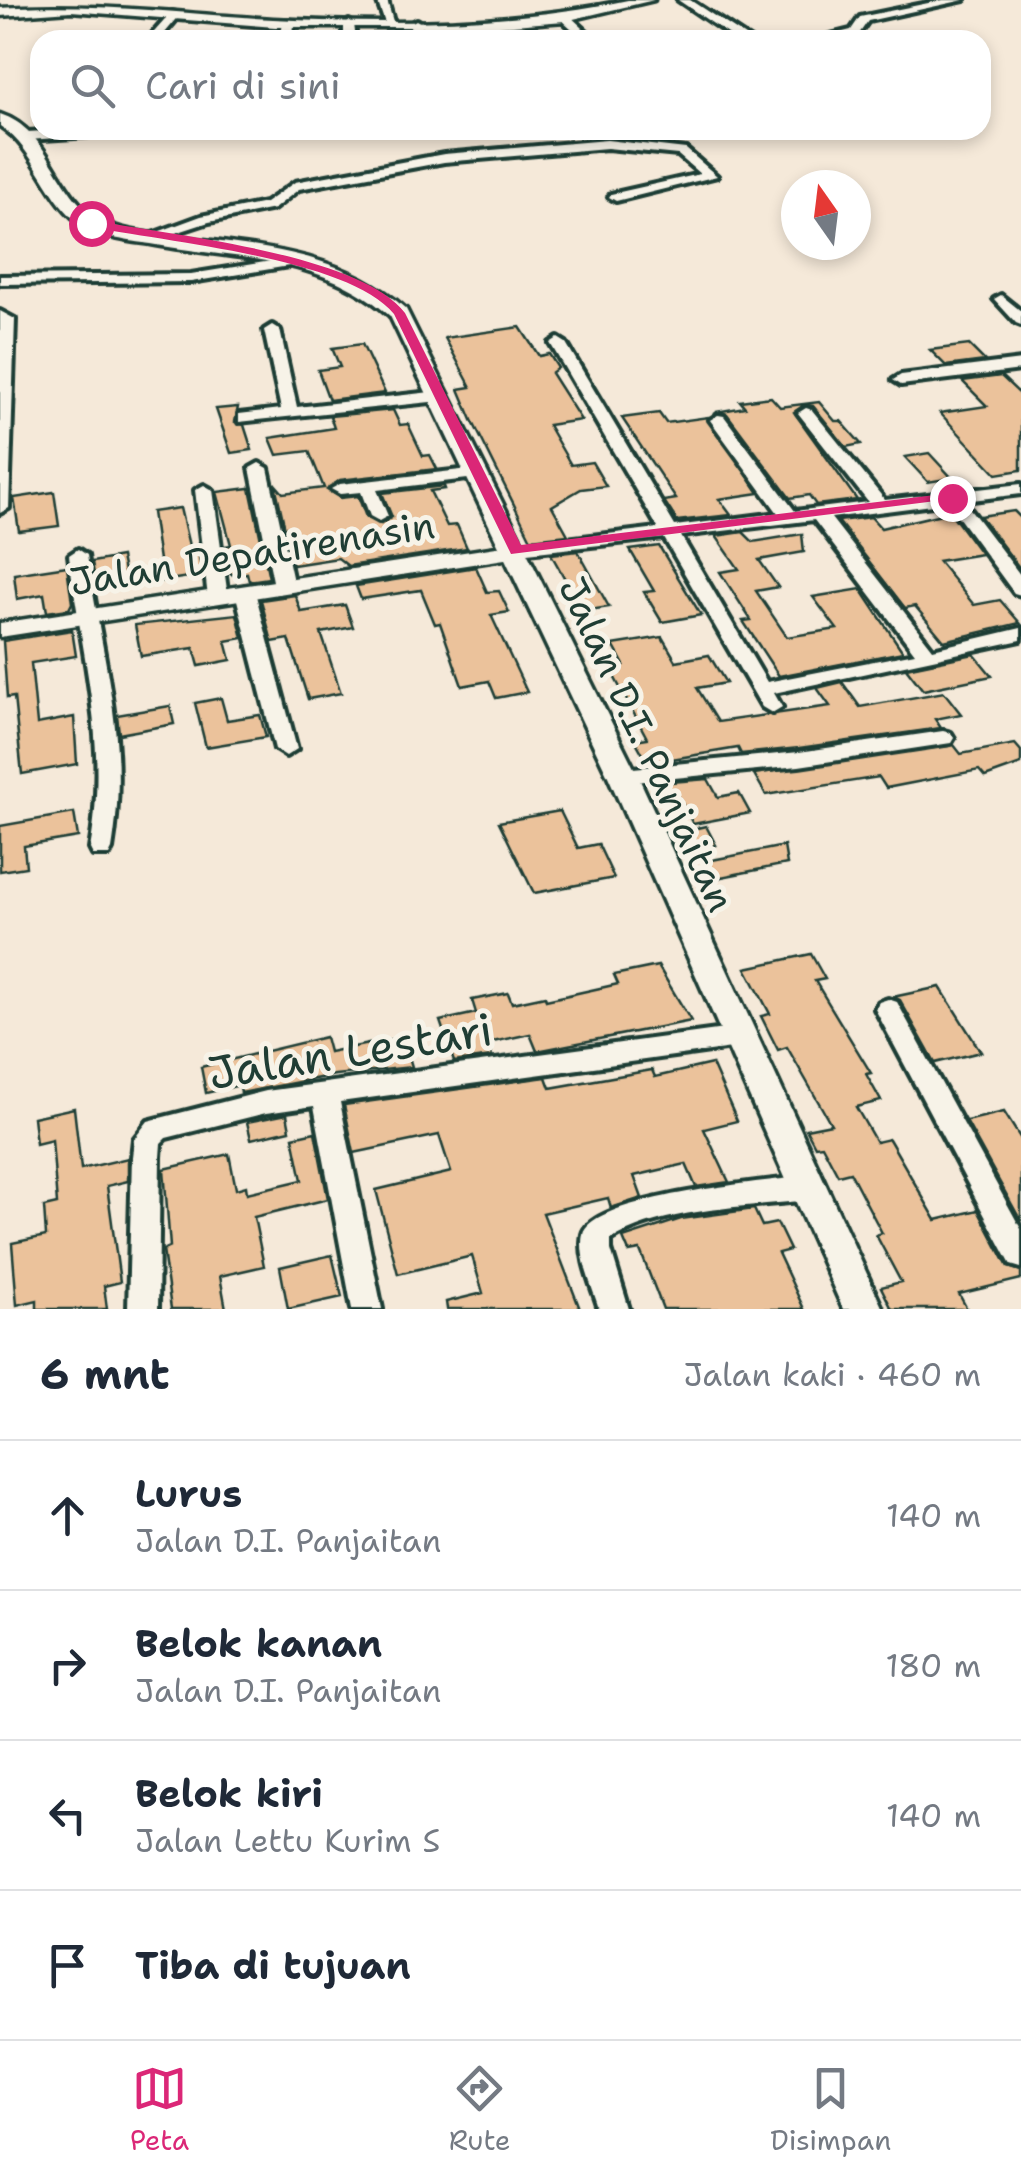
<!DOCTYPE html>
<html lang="id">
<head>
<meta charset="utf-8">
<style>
  :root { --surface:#fff; --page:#f6f6f7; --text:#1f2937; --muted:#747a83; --line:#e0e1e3; --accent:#db2777 }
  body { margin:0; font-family:"Shantell Sans",sans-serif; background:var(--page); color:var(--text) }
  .compass { position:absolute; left:781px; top:170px; width:90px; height:90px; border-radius:50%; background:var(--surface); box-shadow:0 5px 15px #0003; rotate:346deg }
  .stop { position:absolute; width:30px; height:30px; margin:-22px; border:8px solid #db2777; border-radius:50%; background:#fff }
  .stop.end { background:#db2777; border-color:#fff; box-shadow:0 2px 10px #0008 }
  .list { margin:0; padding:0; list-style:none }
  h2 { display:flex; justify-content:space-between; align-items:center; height:130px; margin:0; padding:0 40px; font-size:42px }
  h2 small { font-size:32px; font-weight:400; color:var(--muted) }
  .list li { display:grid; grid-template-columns:65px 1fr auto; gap:30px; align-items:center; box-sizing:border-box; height:150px; padding:0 40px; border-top:2px solid var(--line) }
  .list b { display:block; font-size:38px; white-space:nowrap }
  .list p { margin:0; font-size:32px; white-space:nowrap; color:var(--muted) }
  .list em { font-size:32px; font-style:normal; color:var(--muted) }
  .icon { flex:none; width:55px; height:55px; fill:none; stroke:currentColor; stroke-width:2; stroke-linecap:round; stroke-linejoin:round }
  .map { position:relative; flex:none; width:1021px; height:1309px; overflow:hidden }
  .search { position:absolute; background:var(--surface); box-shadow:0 5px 15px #0003; left:30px; right:30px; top:30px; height:110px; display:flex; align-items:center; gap:25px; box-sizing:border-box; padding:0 35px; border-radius:30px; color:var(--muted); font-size:38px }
  .sheet { height:730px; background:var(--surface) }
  nav { display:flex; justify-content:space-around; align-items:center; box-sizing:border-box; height:140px; border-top:2px solid var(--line); background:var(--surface); font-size:28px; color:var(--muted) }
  nav a { display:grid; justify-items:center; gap:5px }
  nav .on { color:var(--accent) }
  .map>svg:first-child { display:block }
  .building { fill:#ebc29b; stroke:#1f3d34; stroke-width:2.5 }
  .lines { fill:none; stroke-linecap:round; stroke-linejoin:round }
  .minor-casing { stroke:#1f3d34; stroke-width:8 }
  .tertiary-casing { stroke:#1f3d34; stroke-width:7 }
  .secondary-casing { stroke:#1f3d34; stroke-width:7 }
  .minor { fill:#f7f3e8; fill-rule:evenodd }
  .tertiary { fill:#f7f3e8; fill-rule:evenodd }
  .secondary { fill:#f7f3e8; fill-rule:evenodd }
  .route { fill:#db2777 }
  .labels { text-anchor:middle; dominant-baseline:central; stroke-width:10; stroke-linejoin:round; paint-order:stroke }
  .street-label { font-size:38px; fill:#1f3d34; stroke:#f7f3e8 }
  .near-street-label { font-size:45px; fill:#1f3d34; stroke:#f7f3e8 }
</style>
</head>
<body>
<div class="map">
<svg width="1021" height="1309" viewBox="0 0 1021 1309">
  <rect width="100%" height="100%" fill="#f5e9d9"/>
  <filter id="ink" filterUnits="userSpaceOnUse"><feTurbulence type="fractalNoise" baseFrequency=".01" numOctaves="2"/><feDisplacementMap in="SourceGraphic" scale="20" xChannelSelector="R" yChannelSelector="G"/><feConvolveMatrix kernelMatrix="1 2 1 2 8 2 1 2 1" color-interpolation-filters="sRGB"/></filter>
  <g filter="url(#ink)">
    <g class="building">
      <polygon points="520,327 539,356 549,354 558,368 551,373 581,420 548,425 571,465 592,462 606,486 581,489 552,506 568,535 531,539 472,420 459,389 471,387 445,338"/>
      <polygon points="362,344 385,393 329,400 318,370 340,367 332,348"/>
      <polygon points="969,345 985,361 946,366 930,350"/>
      <polygon points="1001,376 1021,395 1021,470 997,474 940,413 987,406 962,381"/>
      <polygon points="771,397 780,407 819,402 835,421 841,421 861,444 846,447 813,406 804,405 794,412 857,500 816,505 809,495 790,498 727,414 716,412 745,407 740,401"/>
      <polygon points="238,407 235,422 244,425 252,450 231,453 216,409"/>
      <polygon points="393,410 400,425 408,424 423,456 430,455 437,469 340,480 327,490 340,498 358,496 366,517 381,524 392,517 382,493 444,486 445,489 430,491 447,526 457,525 467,548 348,566 338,558 293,565 275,484 283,493 324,488 309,451 277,455 270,438 334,428 330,416"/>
      <polygon points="659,413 666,423 708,417 759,493 719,499 731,515 677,521 664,501 676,499 622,418"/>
      <polygon points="929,453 952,478 928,482 905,457"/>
      <polygon points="250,488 269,578 249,581 247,573 233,575 228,571 225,546 231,545 217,492"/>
      <polygon points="54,492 59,526 19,531 14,498"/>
      <polygon points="180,508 190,550 198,550 202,575 162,581 152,512"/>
      <polygon points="1014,511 1021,518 1021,570 980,516"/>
      <polygon points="950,512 981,554 938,561 974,605 1000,600 1020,623 944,641 915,606 905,608 838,521 871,517 881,528"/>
      <polygon points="743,532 753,542 802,534 804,552 759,560 778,587 756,591 787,637 837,629 813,597 861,589 903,652 779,676 743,621 751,620 720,572 739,569 716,536"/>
      <polygon points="659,546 701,615 662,622 644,592 654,591 630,550"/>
      <polygon points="578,551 609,607 583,611 551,554"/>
      <polygon points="121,557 126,581 96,586 92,562"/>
      <polygon points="67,566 72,603 69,609 47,612 44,594 17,599 14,574"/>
      <polygon points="476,567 487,592 499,591 509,612 491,615 527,692 496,698 489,681 462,686 440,623 435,624 421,590 361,599 356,586"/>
      <polygon points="295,595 301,612 345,605 353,627 321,633 341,693 308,699 289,639 272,642 261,600"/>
      <polygon points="237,614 243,638 226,641 231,660 199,666 194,648 141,656 135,625"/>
      <polygon points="72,630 76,656 31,663 37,724 74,717 77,764 22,774 14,697 7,698 3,641"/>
      <polygon points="662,637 676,661 709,655 726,683 697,688 718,722 830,706 817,688 842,682 860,707 944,692 961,714 935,719 941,728 799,748 741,754 738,748 648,763 635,740 647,738 609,667 624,665 613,645"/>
      <polygon points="974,654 992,676 923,690 906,668"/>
      <polygon points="221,698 227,720 260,715 266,737 206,747 195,703"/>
      <polygon points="170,706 174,724 119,734 117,715"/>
      <polygon points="1015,744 1021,751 1021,764 985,777 979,770 886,788 879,777 766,795 754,774 954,745 961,754"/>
      <polygon points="708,779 718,797 739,793 750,813 693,824 676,792 664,795 658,783"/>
      <polygon points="560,811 578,848 598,844 614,878 534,893 499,822"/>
      <polygon points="74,813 78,837 24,846 26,867 0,871 0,826"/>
      <polygon points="706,826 716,845 680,852 670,834"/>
      <polygon points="784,846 787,864 716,878 707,861"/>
      <polygon points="811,954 825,979 815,981 871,1073 866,1074 881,1101 856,1107 876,1142 889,1139 936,1220 978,1210 1008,1267 1021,1271 1021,1279 959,1294 967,1309 892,1309 881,1287 901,1282 876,1235 882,1233 850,1172 838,1175 822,1145 815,1146 806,1129 831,1124 787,1047 778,1050 761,1016 770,1014 746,968"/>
      <polygon points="658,966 691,1021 537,1051 530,1034 488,1043 492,1057 454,1062 440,1021 476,1013 472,1000 508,993 512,1003 545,996 546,1000 618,984 614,975"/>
      <polygon points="940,987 981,1052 935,1063 900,1000 893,997"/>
      <polygon points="325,1037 329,1052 403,1037 412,1067 335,1075 241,1093 240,1085 206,1093 201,1067"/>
      <polygon points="712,1064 737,1121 704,1129 729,1182 696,1187 686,1164 634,1176 642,1198 611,1208 608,1198 543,1213 580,1309 447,1309 446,1302 483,1293 472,1256 398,1274 376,1190 451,1172 439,1135 354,1153 344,1105 546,1077 550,1088 652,1070 655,1077"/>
      <polygon points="74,1108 81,1169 128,1158 128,1181 107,1186 120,1282 104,1286 107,1309 37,1309 37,1300 17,1305 12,1243 46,1236 44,1207 57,1204 52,1140 36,1144 33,1117"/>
      <polygon points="1004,1112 1021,1139 1021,1221 966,1121"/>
      <polygon points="287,1114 290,1130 251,1139 247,1122"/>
      <polygon points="315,1132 328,1199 254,1217 264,1266 220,1276 226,1309 171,1309 163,1250 170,1247 164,1169 229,1154 236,1189 246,1186 247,1193 302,1180 293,1137"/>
      <polygon points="754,1209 762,1226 777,1223 790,1250 778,1253 804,1309 663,1309 640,1250 629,1252 623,1238 681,1219"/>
      <polygon points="332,1255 342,1297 288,1309 280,1267"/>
    </g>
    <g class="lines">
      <defs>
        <g id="minor">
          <polygon points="377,0 387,0 394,25 385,23"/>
          <polygon points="678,0 690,0 751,40 737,40"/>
          <polygon points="943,0 964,0 868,21 859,34 833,40 811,40 851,30 860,17"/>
          <polygon points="172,12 181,14 159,40 147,40"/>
          <polygon points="565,14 569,15 596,40 584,40 561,19 560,17"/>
          <polygon points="288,20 293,23 292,40 280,40 283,23"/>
          <polygon points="416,20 421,23 423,40 411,40 411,23"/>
          <polygon points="486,20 491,23 497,40 485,40 481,23"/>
          <polygon points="349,21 354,24 356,40 344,40 344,24"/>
          <polygon points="63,130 128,130 122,134 27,140 21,136 27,132"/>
          <polygon points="607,140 686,149 717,176 616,201 609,197 611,194 700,174 678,155 607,148 444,162 299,189 274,209 209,222 151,241 144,237 201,216 265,203 295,182 444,154"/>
          <polygon points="290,258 295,259 295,265 191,282 0,284 0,276 191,274"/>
          <polygon points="1001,295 1021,311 1021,325 1016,323 994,299"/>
          <polygon points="0,311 15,319 9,508 0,513"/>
          <polygon points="272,325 280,330 297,407 440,391 448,396 440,401 239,422 239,414 281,409 264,330"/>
          <path d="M 558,338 L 566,343 L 675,526 L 778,513 L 710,420 L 718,415 L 724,416 L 795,511 L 868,502 L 798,413 L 806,408 L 812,410 L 885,500 L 1021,484 L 1021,494 L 964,501 L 1021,576 L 1021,595 L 1014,593 L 948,503 L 831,518 L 933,649 L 1021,628 L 1021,640 L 774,693 L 782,707 L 772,713 L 762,707 L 664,538 L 509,555 L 507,551 L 509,547 L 516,545 L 658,528 L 550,343 ZM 814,520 L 915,653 L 767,682 L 681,536 Z"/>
          <polygon points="1021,360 1021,370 901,385 893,380 901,375"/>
          <polygon points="259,463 268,468 294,586 284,592 274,586 250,468"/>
          <polygon points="478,468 484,469 487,473 484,477 377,490 388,516 379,521 370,516 361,492 340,494 331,489 340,484"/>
          <polygon points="204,485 213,490 228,597 218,603 208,597 195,490"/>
          <path d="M 78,549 L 87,555 C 102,660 130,741 112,849 L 109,855 L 93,855 L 90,849 C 109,741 82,660 69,555 Z"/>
          <polygon points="245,586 255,592 297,749 286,756 275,749 235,592"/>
          <polygon points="943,731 951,733 954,738 951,743 799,766 623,783 612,776 623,769 799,752"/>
          <polygon points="888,999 897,1002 1021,1229 1021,1268 1011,1265 875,1009 879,1002"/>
          <polygon points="739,1027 748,1030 752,1037 748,1044 739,1047 340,1102 382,1309 352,1309 314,1106 266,1113 166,1138 161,1143 160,1157 158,1309 128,1309 132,1157 134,1139 148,1121 266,1091"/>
          <path d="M 808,1176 L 818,1180 L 822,1188 L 818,1196 L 808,1200 C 750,1207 661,1208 611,1240 L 611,1250 L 629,1309 L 599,1309 C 593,1288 578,1257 583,1234 C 591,1196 771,1181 808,1176 Z"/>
        </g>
        <g id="tertiary">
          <path d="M 628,0 L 654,0 L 565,21 L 486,27 L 275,27 L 71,11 L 0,16 L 0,8 C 92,2 181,14 273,19 C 390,25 513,24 628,0 Z"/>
          <polygon points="516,544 528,551 524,556 0,637 0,623"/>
        </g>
        <path id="secondary" d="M 0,114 C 50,130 56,193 97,218 C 118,232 154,234 179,237 C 261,247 342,252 406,309 L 638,776 L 883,1309 L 843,1309 L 608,776 L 390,316 C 322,255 236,260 151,244 C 130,241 101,238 84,226 C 47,203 38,151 0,126 Z"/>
      </defs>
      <use href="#minor" class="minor-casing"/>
      <use href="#tertiary" class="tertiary-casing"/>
      <use href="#secondary" class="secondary-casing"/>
      <use href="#minor" class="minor"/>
      <use href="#tertiary" class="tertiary"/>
      <use href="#secondary" class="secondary"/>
    </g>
  </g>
  <path class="route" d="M 91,220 C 168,235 359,253 405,313 L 521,545 L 952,493 L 960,498 L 511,554 L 394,314 C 347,257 162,242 87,226 Z"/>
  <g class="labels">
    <g class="street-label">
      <text transform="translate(252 553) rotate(-9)">Jalan Depatirenasin</text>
      <text transform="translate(647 744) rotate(65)">Jalan D.I. Panjaitan</text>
    </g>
    <g class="near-street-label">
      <text transform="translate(350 1051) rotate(-9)">Jalan Lestari</text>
    </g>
  </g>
</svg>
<svg class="compass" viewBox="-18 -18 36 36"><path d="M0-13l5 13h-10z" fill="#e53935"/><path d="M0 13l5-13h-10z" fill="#747a83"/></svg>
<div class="stop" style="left:91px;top:223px"></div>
<div class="stop end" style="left:952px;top:498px"></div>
<div class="search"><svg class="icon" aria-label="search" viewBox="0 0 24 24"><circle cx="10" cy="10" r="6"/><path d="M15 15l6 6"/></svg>Cari di sini</div>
</div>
<section class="sheet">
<h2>6 mnt<small>Jalan kaki · 460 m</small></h2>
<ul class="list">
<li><svg class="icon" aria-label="ahead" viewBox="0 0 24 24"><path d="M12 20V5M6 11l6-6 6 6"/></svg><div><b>Lurus</b><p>Jalan D.I. Panjaitan</p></div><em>140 m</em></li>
<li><svg class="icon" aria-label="right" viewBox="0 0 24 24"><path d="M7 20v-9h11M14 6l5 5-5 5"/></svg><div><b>Belok kanan</b><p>Jalan D.I. Panjaitan</p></div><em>180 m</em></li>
<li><svg class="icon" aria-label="left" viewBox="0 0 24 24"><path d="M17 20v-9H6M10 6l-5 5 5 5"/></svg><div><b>Belok kiri</b><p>Jalan Lettu Kurim S</p></div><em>140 m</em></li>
<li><svg class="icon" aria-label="arrive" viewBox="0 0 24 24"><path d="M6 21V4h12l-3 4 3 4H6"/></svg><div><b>Tiba di tujuan</b></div></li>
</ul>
</section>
<nav>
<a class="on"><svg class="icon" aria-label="map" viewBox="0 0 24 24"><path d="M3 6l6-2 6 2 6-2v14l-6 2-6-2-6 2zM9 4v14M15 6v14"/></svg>Peta</a>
<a><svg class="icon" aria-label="directions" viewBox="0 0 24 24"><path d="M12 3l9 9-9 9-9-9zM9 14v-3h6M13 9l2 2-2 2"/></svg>Rute</a>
<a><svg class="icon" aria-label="saved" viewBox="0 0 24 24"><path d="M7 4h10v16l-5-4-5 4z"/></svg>Disimpan</a>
</nav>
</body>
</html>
